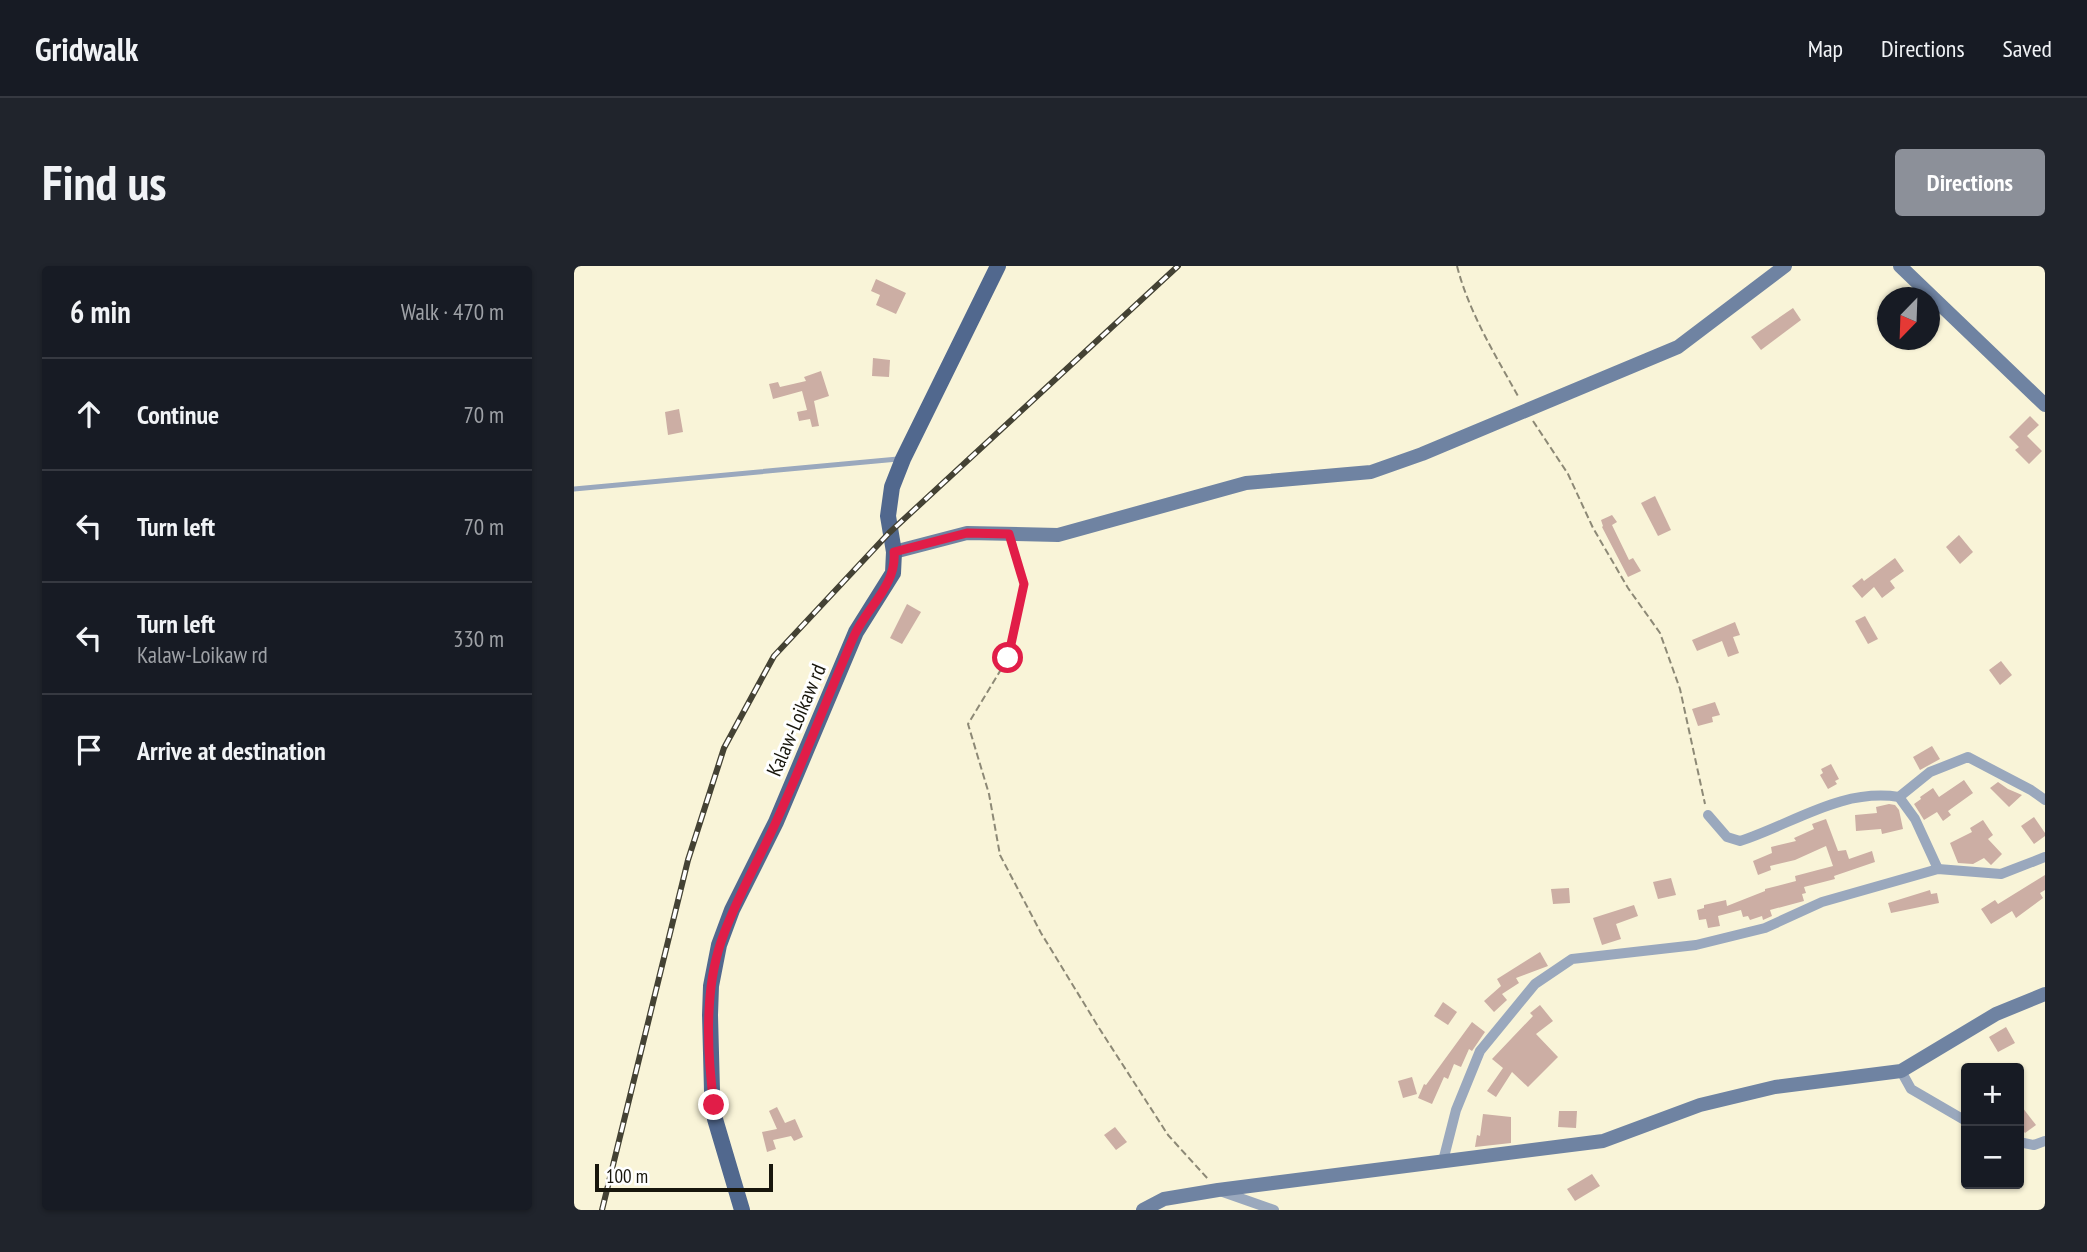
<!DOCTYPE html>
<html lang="en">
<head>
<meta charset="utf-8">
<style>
  :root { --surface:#171b24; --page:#20242c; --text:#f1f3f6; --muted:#9ea1a6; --line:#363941; --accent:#8c9099 }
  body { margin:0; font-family:"PT Sans Narrow",sans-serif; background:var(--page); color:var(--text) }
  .controls { position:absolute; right:21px; bottom:21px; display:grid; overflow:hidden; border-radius:7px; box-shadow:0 2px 5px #0004 }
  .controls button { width:63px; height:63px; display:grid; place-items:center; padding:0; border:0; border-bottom:2px solid var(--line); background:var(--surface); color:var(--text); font:35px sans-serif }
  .compass { position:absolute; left:1303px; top:21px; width:63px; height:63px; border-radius:50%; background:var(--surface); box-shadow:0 2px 5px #0004; rotate:203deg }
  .scale { position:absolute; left:21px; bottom:18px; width:178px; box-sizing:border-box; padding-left:7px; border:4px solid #18160c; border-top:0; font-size:19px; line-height:24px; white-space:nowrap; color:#18160c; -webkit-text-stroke:5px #fff; paint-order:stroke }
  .stop { position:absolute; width:21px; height:21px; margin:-16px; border:5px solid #e11d48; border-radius:50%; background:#fff }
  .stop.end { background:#e11d48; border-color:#fff; box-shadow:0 2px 7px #0008 }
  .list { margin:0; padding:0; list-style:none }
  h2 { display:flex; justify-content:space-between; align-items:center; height:91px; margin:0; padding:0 28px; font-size:30px }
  h2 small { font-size:23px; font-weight:400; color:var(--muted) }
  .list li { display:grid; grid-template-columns:46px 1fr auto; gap:21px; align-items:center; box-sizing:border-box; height:112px; padding:0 28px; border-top:2px solid var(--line) }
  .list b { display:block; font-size:26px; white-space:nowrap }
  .list p { margin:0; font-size:23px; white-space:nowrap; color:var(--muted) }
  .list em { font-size:23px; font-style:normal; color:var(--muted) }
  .icon { flex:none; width:38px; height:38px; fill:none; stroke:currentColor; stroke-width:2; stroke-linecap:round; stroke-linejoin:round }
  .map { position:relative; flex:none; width:1471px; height:944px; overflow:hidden; border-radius:7px }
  header { display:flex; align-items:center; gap:42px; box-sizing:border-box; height:98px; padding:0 35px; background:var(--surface); border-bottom:2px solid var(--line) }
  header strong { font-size:33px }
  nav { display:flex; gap:38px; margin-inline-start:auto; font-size:24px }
  .intro { display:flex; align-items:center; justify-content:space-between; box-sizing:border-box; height:168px; padding:0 42px }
  h1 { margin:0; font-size:49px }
  .button { padding:18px 32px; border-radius:7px; background:var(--accent); color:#fff; font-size:24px; font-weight:700 }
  main { display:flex; gap:42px; padding:0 42px }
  aside { flex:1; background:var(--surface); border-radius:7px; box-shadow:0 2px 5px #0004 }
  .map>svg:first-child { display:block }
  .building { fill:#ccaea4 }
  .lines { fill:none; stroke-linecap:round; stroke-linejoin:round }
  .path { stroke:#8d8976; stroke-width:2; stroke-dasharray:7 3.5; stroke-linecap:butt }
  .lane { stroke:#9aa8bd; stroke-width:5 }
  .street { stroke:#9aa8bd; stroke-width:10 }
  .secondary { stroke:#6f83a2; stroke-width:14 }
  .primary { stroke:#51688e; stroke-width:16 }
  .rail-casing { stroke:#444234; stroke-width:6 }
  .rail { stroke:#fff; stroke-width:3.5; stroke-dasharray:10; stroke-linecap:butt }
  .route { stroke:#e11d48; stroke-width:9 }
  .labels { text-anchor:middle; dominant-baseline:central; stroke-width:6; stroke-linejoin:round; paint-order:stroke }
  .street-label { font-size:21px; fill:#18160c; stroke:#fff }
</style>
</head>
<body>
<header>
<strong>Gridwalk</strong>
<nav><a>Map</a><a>Directions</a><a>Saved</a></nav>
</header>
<div class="intro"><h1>Find us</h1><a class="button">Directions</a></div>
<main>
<aside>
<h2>6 min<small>Walk · 470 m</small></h2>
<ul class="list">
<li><svg class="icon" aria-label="ahead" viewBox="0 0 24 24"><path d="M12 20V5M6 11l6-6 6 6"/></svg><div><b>Continue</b></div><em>70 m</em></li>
<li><svg class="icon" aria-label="left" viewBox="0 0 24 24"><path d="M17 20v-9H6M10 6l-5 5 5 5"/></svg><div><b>Turn left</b></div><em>70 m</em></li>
<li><svg class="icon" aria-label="left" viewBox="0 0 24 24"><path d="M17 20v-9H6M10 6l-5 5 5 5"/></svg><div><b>Turn left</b><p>Kalaw-Loikaw rd</p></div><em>330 m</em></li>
<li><svg class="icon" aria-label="arrive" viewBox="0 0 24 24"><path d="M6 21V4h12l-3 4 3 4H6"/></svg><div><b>Arrive at destination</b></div></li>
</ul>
</aside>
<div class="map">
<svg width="1471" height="944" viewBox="0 0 1471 944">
  <rect width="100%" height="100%" fill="#f9f4d8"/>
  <g class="building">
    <polygon points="302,13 332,27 322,48 302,39 306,29 297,25"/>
    <polygon points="1219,42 1227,54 1187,84 1177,71"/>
    <polygon points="299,92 316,94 315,111 298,110"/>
    <polygon points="247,105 255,130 240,135 245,160 238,161 236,153 225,155 223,146 233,144 228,125 199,133 195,118 204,116 206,121 232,115 230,111"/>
    <polygon points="105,143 109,166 94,169 91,146"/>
    <polygon points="1456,150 1465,159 1453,170 1468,185 1455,198 1441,184 1445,181 1435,171"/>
    <polygon points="1081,230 1097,264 1084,270 1067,237"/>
    <polygon points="1038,249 1043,256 1038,259 1055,294 1059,292 1067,305 1054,311 1028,261 1029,260 1027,254"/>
    <polygon points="1385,269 1399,286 1386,298 1372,281"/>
    <polygon points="1321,292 1330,305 1316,315 1321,322 1308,332 1300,321 1288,332 1278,320 1288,312 1290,315"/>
    <polygon points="333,338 347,346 328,378 316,372"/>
    <polygon points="1291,350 1304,373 1294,378 1281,355"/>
    <polygon points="1161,356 1166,369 1159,371 1165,387 1154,391 1148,375 1123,385 1118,374"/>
    <polygon points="1427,395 1438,409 1426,419 1415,404"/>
    <polygon points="1141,436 1146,449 1138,451 1139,456 1124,460 1118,443"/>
    <polygon points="1358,480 1366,493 1346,504 1339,491"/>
    <polygon points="1257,498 1265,513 1261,515 1263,518 1254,523 1246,509 1249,507 1247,503"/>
    <polygon points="1390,514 1399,527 1374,545 1377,549 1369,555 1363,546 1350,554 1340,538 1347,533 1346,531 1359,522 1365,531"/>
    <polygon points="1424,516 1434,523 1448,529 1435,541 1416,522"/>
    <polygon points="1315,538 1321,539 1325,544 1329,563 1308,568 1307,563 1282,565 1281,549 1303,547 1302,541"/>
    <polygon points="1460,551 1471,567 1471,570 1460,578 1447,560"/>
    <polygon points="1252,553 1264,585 1272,584 1275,593 1298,585 1301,596 1260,610 1261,613 1230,621 1232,627 1228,628 1230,635 1196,644 1198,650 1189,654 1188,650 1176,654 1174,650 1169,651 1167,644 1144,650 1146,660 1134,662 1132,653 1125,654 1123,644 1130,642 1130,639 1152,634 1153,640 1191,625 1191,623 1222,615 1221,610 1259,600 1252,580 1221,594 1196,600 1197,604 1184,609 1179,595 1198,587 1197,581 1222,575 1220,572 1240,563 1238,558"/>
    <polygon points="1409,554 1419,569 1414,573 1428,588 1417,599 1410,592 1399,598 1384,597 1376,577 1398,566 1396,562"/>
    <polygon points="1471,609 1471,624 1466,627 1469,632 1442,652 1438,645 1417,658 1407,643 1421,634 1424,638"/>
    <polygon points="1097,612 1102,629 1084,633 1079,616"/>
    <polygon points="995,622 996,637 979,638 977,623"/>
    <polygon points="1356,624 1357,628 1363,627 1365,637 1317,647 1314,637"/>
    <polygon points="1060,639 1064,650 1042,658 1047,673 1028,679 1019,652"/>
    <polygon points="966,686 974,700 942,712 945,717 928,728 933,734 920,746 910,735 927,720 923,713"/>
    <polygon points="869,736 883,746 874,759 860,750"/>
    <polygon points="966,739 979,755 962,768 984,791 954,821 938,806 922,831 913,825 929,802 918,793 959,750 956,747"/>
    <polygon points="898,756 911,766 898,785 895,783 887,801 880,798 874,813 870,811 858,838 844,832 850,818 852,819"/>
    <polygon points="1432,761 1441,777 1424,786 1415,771"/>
    <polygon points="838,811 843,828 829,832 824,815"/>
    <polygon points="1445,837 1462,859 1451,867 1445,860"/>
    <polygon points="203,841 211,857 221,853 229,871 220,875 217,870 199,874 202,883 193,886 188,866 203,863 195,845"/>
    <polygon points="985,845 1003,845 1002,862 984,861"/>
    <polygon points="909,848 937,851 937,877 901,881 903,869 906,870"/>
    <polygon points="541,861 553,876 542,884 530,869"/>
    <polygon points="1018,908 1026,920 1001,935 993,923"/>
  </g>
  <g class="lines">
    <g class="path">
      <path d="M 883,0 C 895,47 922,90 945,132"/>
      <polyline points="959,155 994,208 1019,262 1054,322 1086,367 1106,423 1131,538"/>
      <polyline points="439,282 450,318 434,392 394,458 415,528 426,589 467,667 525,762 594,869 634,913"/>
    </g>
    <polyline class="lane" points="0,223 324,193"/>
    <g class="street">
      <polyline points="1325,531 1356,506 1394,491 1457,524 1471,534"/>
      <path d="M 1134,549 L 1153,571 L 1166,575 C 1219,558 1267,522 1325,531 L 1341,553 L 1364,603"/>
      <polyline points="1327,805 1337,823 1392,855"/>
      <polyline points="1445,876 1460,879 1471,875"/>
      <polyline points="869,895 882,844 906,785 961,718 998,693 1122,679 1191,662 1248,636 1364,603 1427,608 1471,591"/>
      <polyline points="646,925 700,944"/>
    </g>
    <g class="secondary">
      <polyline points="1326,0 1471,139"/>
      <polyline points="320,286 393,267 484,269 672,217 797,206 848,188 1104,81 1211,0"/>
      <polyline points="569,944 590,933 644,924 1029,875 1126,839 1201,821 1327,805 1422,748 1471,728"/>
    </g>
    <polyline class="primary" points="168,944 141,853 138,825 136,749 137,720 145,679 158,644 202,556 282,366 319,307 320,286 314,250 318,221 329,193 424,0"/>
    <defs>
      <polyline id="rail" points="28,944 114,594 150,482 200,390 315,267 604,0"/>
    </defs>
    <use href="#rail" class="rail-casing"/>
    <use href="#rail" class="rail"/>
  </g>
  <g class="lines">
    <path class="route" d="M 140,839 C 133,787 130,726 147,676 C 161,634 184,596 202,556 C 230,495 253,431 280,370 C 293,341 323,319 320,286 L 393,267 L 435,268 L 450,318 L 434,392"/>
  </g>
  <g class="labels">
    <g class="street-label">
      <text transform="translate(222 454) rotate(-67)">Kalaw-Loikaw rd</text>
    </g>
  </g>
</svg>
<div class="controls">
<button>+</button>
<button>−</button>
</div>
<svg class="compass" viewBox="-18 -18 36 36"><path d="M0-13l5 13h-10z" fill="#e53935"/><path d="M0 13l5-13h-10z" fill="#9ea1a6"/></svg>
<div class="scale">100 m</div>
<div class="stop" style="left:434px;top:392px"></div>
<div class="stop end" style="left:140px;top:839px"></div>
</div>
</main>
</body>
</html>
